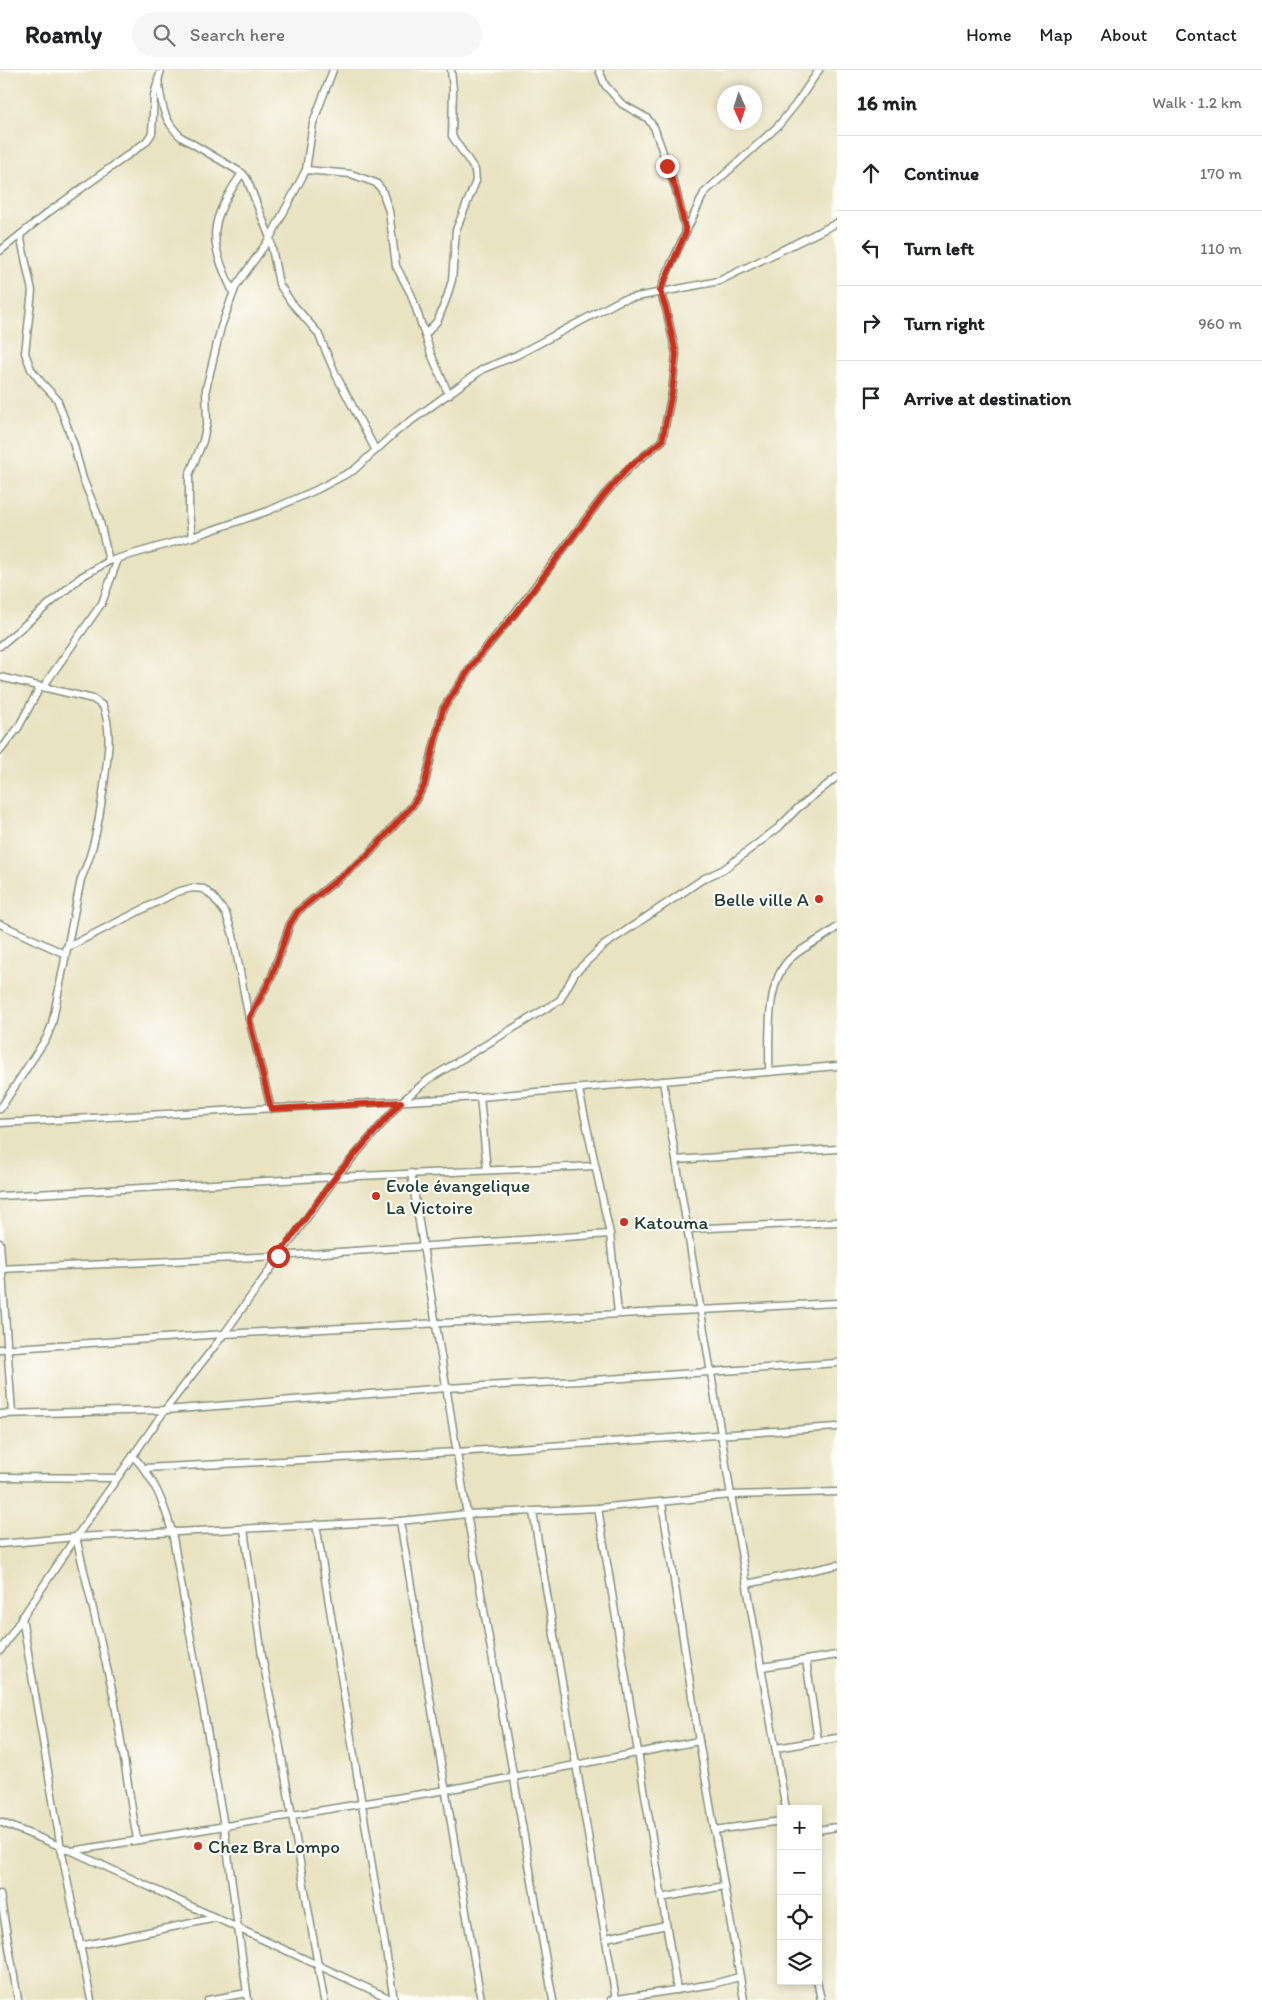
<!DOCTYPE html>
<html lang="en">
<head>
<meta charset="utf-8">
<style>
  :root { --surface:#fff; --page:#f6f6f6; --text:#202124; --muted:#757577; --line:#e0e0e0 }
  body { margin:0; font-family:Itim,sans-serif; background:var(--page); color:var(--text) }
  .controls { position:absolute; right:15px; bottom:15px; display:grid; overflow:hidden; border-radius:0px; box-shadow:0 2px 8px #0003 }
  .controls button { width:45px; height:45px; display:grid; place-items:center; padding:0; border:0; border-bottom:1px solid var(--line); background:var(--surface); color:var(--text); font:25px sans-serif }
  .compass { position:absolute; left:717px; top:15px; width:45px; height:45px; border-radius:50%; background:var(--surface); box-shadow:0 2px 8px #0003; rotate:177deg }
  .stop { position:absolute; width:15px; height:15px; margin:-11px; border:4px solid #c8321e; border-radius:50%; background:#fff }
  .stop.end { background:#c8321e; border-color:#fff; box-shadow:0 1px 5px #0008 }
  .list { margin:0; padding:0; list-style:none }
  h2 { display:flex; justify-content:space-between; align-items:center; height:65px; margin:0; padding:0 20px; font-size:21px }
  h2 small { font-size:16px; font-weight:400; color:var(--muted) }
  .list li { display:grid; grid-template-columns:32px 1fr auto; gap:15px; align-items:center; box-sizing:border-box; height:75px; padding:0 20px; border-top:1px solid var(--line) }
  .list b { display:block; font-size:19px; white-space:nowrap }
  .list em { font-size:16px; font-style:normal; color:var(--muted) }
  .icon { flex:none; width:28px; height:28px; fill:none; stroke:currentColor; stroke-width:2; stroke-linecap:round; stroke-linejoin:round }
  .map { position:relative; flex:none; width:837px; height:1930px; overflow:hidden }
  header { display:flex; align-items:center; gap:30px; box-sizing:border-box; height:70px; padding:0 25px; background:var(--surface); border-bottom:1px solid var(--line) }
  header strong { font-size:24px }
  nav { display:flex; gap:28px; margin-inline-start:auto; font-size:18px }
  .search { width:350px; height:45px; background:var(--page); display:flex; align-items:center; gap:12px; box-sizing:border-box; padding:0 18px; border-radius:28px; color:var(--muted); font-size:19px }
  main { display:flex }
  aside { flex:1; background:var(--surface) }
  .map>svg:first-child { display:block }
  .lines { fill:none; stroke-linecap:round; stroke-linejoin:round }
  .street-casing { stroke:#84907b; stroke-width:9 }
  .street { stroke:#fff; stroke-width:6 }
  .route { stroke:#c8321e; stroke-width:6 }
  .poi-dot { fill:#c8321e; stroke:#fdfcf7; stroke-width:2 }
  .labels { text-anchor:middle; dominant-baseline:central; stroke-width:4.5; stroke-linejoin:round; paint-order:stroke }
  .poi-label { font-size:19px; fill:#1f3d34; stroke:#fdfcf7; text-anchor:start }
</style>
</head>
<body>
<header>
<strong>Roamly</strong>
<div class="search"><svg class="icon" aria-label="search" viewBox="0 0 24 24"><circle cx="10" cy="10" r="6"/><path d="M15 15l6 6"/></svg>Search here</div>
<nav><a>Home</a><a>Map</a><a>About</a><a>Contact</a></nav>
</header>
<main>
<div class="map">
<svg width="837" height="1930" viewBox="0 0 837 1930">
  <rect width="100%" height="100%" fill="#fdfcf7"/>
  <filter id="ink" filterUnits="userSpaceOnUse"><feTurbulence type="fractalNoise" baseFrequency=".02" numOctaves="2"/><feDisplacementMap in="SourceGraphic" scale="10" xChannelSelector="R" yChannelSelector="G"/><feConvolveMatrix kernelMatrix="1 2 1 2 8 2 1 2 1" color-interpolation-filters="sRGB"/></filter>
  <filter id="wash" filterUnits="userSpaceOnUse"><feTurbulence type="fractalNoise" baseFrequency=".0096" numOctaves="4" result="noise"/><feDisplacementMap in="SourceGraphic" scale="20" xChannelSelector="R" yChannelSelector="G"/><feGaussianBlur stdDeviation="1.12" result="paint"/><feColorMatrix in="noise" values="0 0 0 0 0 0 0 0 0 0 0 0 0 0 0 0 0 1.4 0 .05"/><feComposite in="paint" operator="in"/></filter>
  <g filter="url(#wash)">
    <rect width="100%" height="100%" fill="#e9e3c2"/>
  </g>
  <g filter="url(#ink)">
    <g class="lines">
      <defs>
        <g id="street">
          <polyline points="599,0 605,15 622,34 647,48 654,57 676,120 686,162"/>
          <path d="M 158,9 C 162,34 162,49 181,67 L 242,103 L 247,109 L 270,168 L 279,214 L 291,232 L 318,263 L 336,305 L 375,379"/>
          <polyline points="306,100 351,104 376,113 382,120 389,141 396,196 411,224 425,265"/>
          <polyline points="20,165 32,221 25,283 31,299 41,312 57,329 73,372 83,409 99,448 109,491"/>
          <polyline points="0,181 46,144 146,72 152,63 154,25 161,0"/>
          <path d="M 233,222 C 207,167 209,153 242,103"/>
          <polyline points="449,325 431,284 425,265 438,250 447,227 452,210 456,160 476,111 475,100 452,66 453,19 451,0"/>
          <polyline points="192,467 189,442 189,405 203,371 207,352 206,319 221,257 236,216 270,168 306,100 313,53 333,0"/>
          <polyline points="0,576 81,507 109,491 192,467 268,441 316,420 354,400 397,361 483,299 517,285 621,230 719,211 837,153"/>
          <path d="M 0,607 L 93,629 L 103,636 C 113,663 107,688 104,716 C 99,749 95,778 81,809 L 52,954 L 47,967 L 0,1039"/>
          <polyline points="43,617 102,533 118,489"/>
          <polyline points="0,681 18,658 40,617"/>
          <polyline points="0,854 65,884"/>
          <polyline points="66,878 177,822 192,818 204,819 214,828 226,844 233,865 249,949 271,1039"/>
          <polyline points="249,949 272,906 290,854 298,841 367,786 412,736 424,716 443,639 475,591 515,543 604,425 630,397 662,371 672,322 676,284 666,239 660,221 666,205 704,123 778,56 796,34 819,0"/>
          <path d="M 769,1002 C 770,968 764,911 792,887 C 806,875 823,869 837,857"/>
          <polyline points="663,1011 731,1425 786,1739"/>
          <polyline points="579,1020 610,1164 618,1243"/>
          <polyline points="480,1027 487,1100"/>
          <polyline points="0,1053 480,1027 837,996"/>
          <polyline points="676,1090 837,1079"/>
          <polyline points="411,1103 467,1444 553,1930"/>
          <polyline points="0,1126 336,1107 595,1096"/>
          <polyline points="687,1159 837,1152"/>
          <polyline points="0,1173 12,1343"/>
          <polyline points="0,1199 278,1186 610,1164"/>
          <polyline points="0,1279 224,1264 837,1233"/>
          <polyline points="0,1344 165,1340 446,1318 579,1311 837,1293"/>
          <path d="M 133,1386 C 154,1408 164,1433 172,1462 L 224,1756 L 248,1930"/>
          <polyline points="144,1398 457,1382 837,1357"/>
          <polyline points="0,1407 117,1408"/>
          <polyline points="662,1433 699,1671 744,1930"/>
          <polyline points="598,1438 677,1920"/>
          <polyline points="533,1442 616,1929"/>
          <polyline points="400,1451 481,1930"/>
          <polyline points="316,1454 394,1930"/>
          <polyline points="244,1459 262,1586 280,1677 324,1930"/>
          <polyline points="76,1467 114,1628 137,1770"/>
          <polyline points="0,1474 76,1467 400,1451 467,1444 598,1438 731,1425 837,1422"/>
          <polyline points="747,1514 837,1495"/>
          <polyline points="22,1547 61,1778 91,1930"/>
          <polyline points="0,1581 76,1467 165,1340 224,1264 336,1107 401,1032 429,1009 560,930 575,903 603,876 703,809 724,799 778,758 798,738 837,707"/>
          <polyline points="806,1590 818,1671"/>
          <polyline points="762,1597 837,1585"/>
          <polyline points="776,1678 837,1668"/>
          <polyline points="0,1752 72,1781 393,1930"/>
          <polyline points="714,1760 781,1751"/>
          <polyline points="818,1760 837,1757"/>
          <polyline points="72,1781 446,1720 699,1671"/>
          <polyline points="0,1824 18,1930"/>
          <polyline points="661,1828 724,1816"/>
          <polyline points="606,1868 666,1855"/>
          <polyline points="80,1876 216,1848"/>
          <polyline points="817,1911 821,1930"/>
          <polyline points="208,1930 247,1923"/>
          <polyline points="611,1930 713,1914 739,1907"/>
        </g>
      </defs>
      <use href="#street" class="street-casing"/>
      <use href="#street" class="street"/>
    </g>
  </g>
  <g class="lines" filter="url(#ink)">
    <polyline class="route" points="278,1186 336,1106 401,1032 271,1039 249,949 272,906 290,854 298,841 367,786 412,736 424,716 443,639 475,591 516,543 604,425 630,396 662,371 672,322 676,284 666,239 660,221 686,162 676,120 667,96"/>
  </g>
  <g class="poi-dot">
    <circle cx="819" cy="829" r="5"/>
    <circle cx="376" cy="1126" r="5"/>
    <circle cx="624" cy="1152" r="5"/>
    <circle cx="198" cy="1776" r="5"/>
  </g>
  <g class="labels">
    <g class="poi-label">
      <text x="809" y="829" text-anchor="end">Belle ville A</text>
      <text x="386" y="1115">Evole évangelique<tspan x="386" dy="22">La Victoire</tspan></text>
      <text x="634" y="1152">Katouma</text>
      <text x="208" y="1776">Chez Bra Lompo</text>
    </g>
  </g>
</svg>
<div class="controls">
<button>+</button>
<button>−</button>
<button><svg class="icon" aria-label="locate" viewBox="0 0 24 24"><circle cx="12" cy="12" r="6"/><path d="M12 2v4M12 18v4M2 12h4M18 12h4"/></svg></button>
<button><svg class="icon" aria-label="layers" viewBox="0 0 24 24"><path d="M12 4l9 5-9 5-9-5zM3 14l9 5 9-5"/></svg></button>
</div>
<svg class="compass" viewBox="-18 -18 36 36"><path d="M0-13l5 13h-10z" fill="#e53935"/><path d="M0 13l5-13h-10z" fill="#757577"/></svg>
<div class="stop" style="left:278px;top:1186px"></div>
<div class="stop end" style="left:667px;top:96px"></div>
</div>
<aside>
<h2>16 min<small>Walk · 1.2 km</small></h2>
<ul class="list">
<li><svg class="icon" aria-label="ahead" viewBox="0 0 24 24"><path d="M12 20V5M6 11l6-6 6 6"/></svg><div><b>Continue</b></div><em>170 m</em></li>
<li><svg class="icon" aria-label="left" viewBox="0 0 24 24"><path d="M17 20v-9H6M10 6l-5 5 5 5"/></svg><div><b>Turn left</b></div><em>110 m</em></li>
<li><svg class="icon" aria-label="right" viewBox="0 0 24 24"><path d="M7 20v-9h11M14 6l5 5-5 5"/></svg><div><b>Turn right</b></div><em>960 m</em></li>
<li><svg class="icon" aria-label="arrive" viewBox="0 0 24 24"><path d="M6 21V4h12l-3 4 3 4H6"/></svg><div><b>Arrive at destination</b></div></li>
</ul>
</aside>
</main>
</body>
</html>
